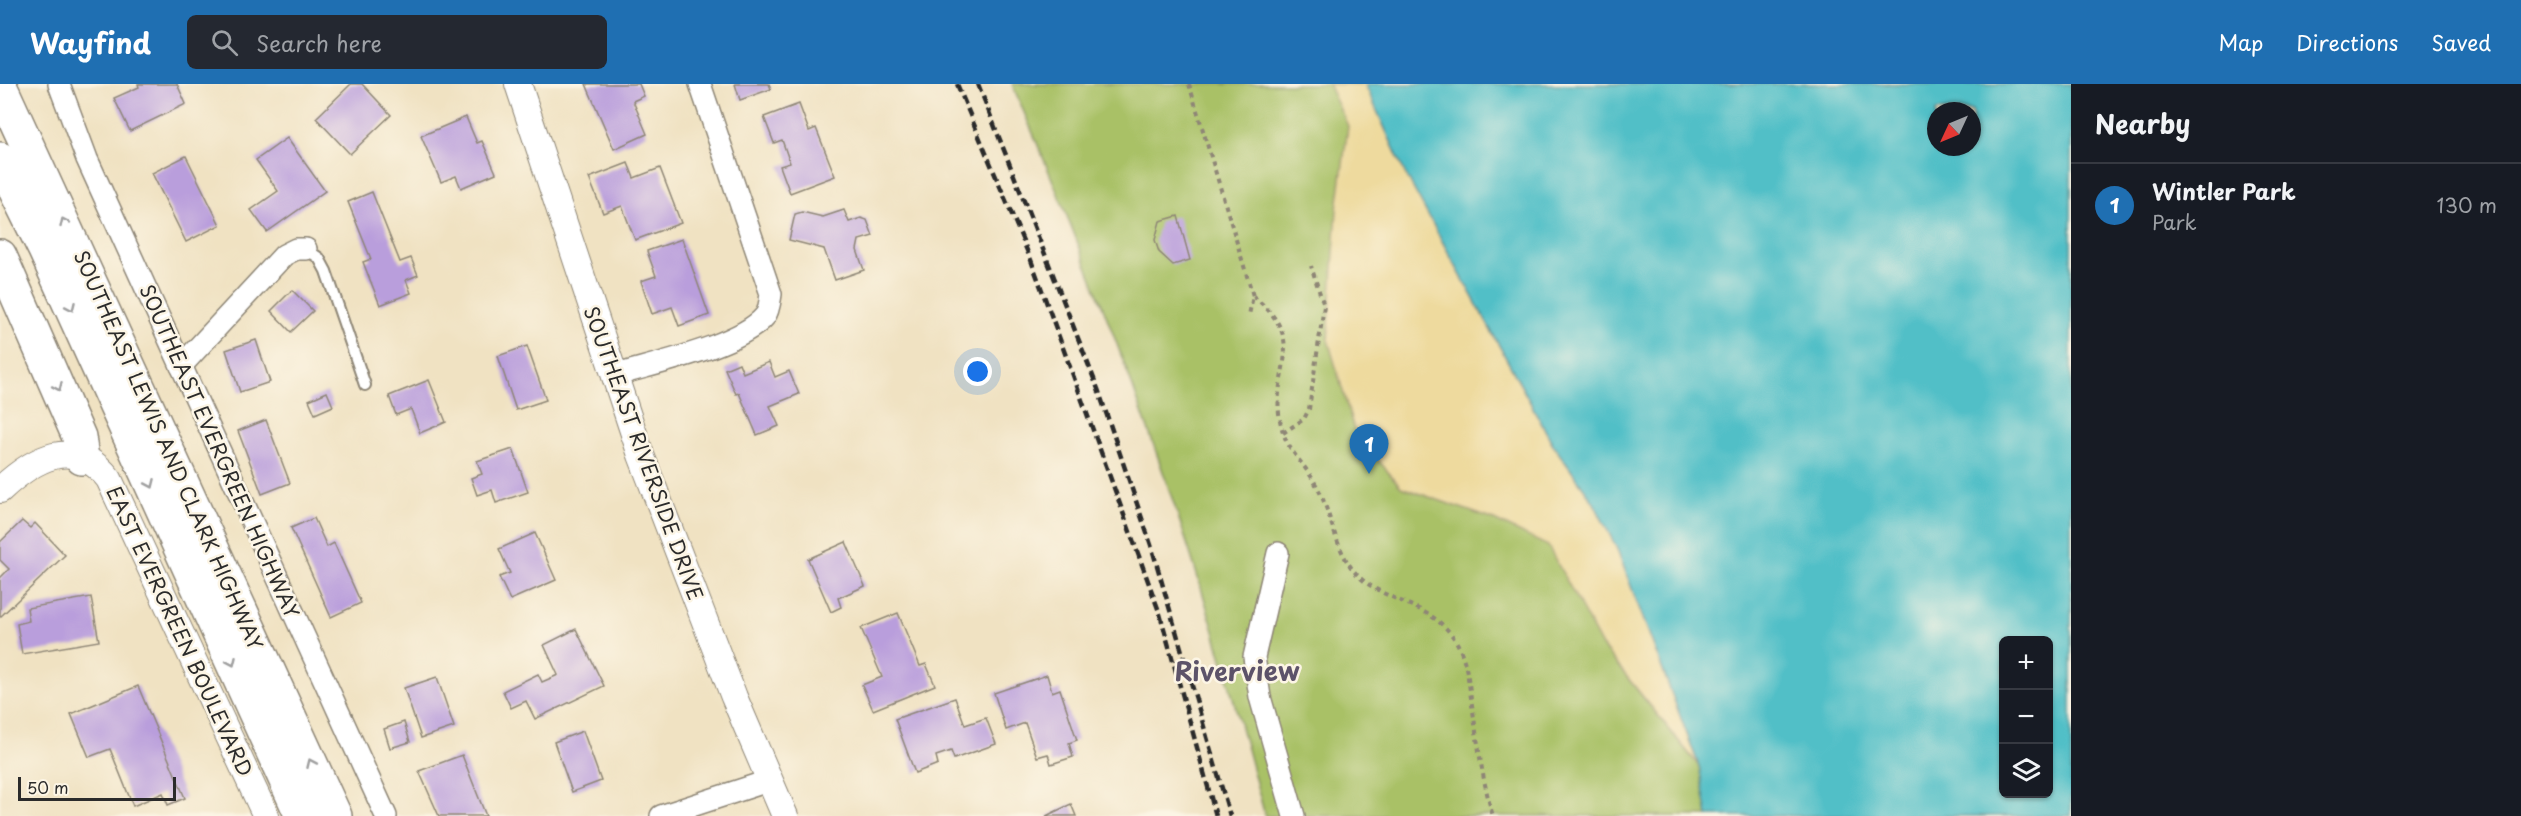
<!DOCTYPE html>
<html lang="en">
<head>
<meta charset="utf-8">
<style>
  :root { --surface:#171b24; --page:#242831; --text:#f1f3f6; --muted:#9ea1a6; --line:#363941; --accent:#1f6fb2 }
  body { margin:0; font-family:"Playpen Sans",sans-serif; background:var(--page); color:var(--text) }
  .controls { position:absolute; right:18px; bottom:18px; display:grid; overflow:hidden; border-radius:9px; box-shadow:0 2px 4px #0004 }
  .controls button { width:54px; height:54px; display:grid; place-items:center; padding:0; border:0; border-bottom:2px solid var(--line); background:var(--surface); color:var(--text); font:30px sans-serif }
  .compass { position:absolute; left:1927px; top:18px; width:54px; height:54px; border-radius:50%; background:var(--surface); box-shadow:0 2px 4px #0004; rotate:226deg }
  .scale { position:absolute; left:18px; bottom:15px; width:158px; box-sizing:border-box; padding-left:6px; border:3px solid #2b2b2b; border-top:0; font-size:16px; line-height:21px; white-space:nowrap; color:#2b2b2b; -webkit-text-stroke:4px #fcf5e5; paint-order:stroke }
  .you { position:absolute; left:978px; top:288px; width:21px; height:21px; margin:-15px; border:4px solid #fff; border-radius:50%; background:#1a73e8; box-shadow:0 0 0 9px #1a73e833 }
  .badge { display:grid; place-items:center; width:39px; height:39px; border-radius:50%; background:var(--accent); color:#fff; font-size:20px; font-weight:700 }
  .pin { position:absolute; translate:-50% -50px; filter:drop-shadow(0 2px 3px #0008) }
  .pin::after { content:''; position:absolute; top:32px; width:21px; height:18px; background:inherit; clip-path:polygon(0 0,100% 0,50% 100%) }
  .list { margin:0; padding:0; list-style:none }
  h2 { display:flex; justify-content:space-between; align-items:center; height:78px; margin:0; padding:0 24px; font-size:26px }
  h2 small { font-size:20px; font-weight:400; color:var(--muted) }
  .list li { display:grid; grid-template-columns:39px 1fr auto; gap:18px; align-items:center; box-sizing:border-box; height:84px; padding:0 24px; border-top:2px solid var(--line) }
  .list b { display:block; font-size:22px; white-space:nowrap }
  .list p { margin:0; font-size:20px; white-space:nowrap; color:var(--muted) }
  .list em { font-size:20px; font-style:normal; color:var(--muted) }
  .icon { flex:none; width:33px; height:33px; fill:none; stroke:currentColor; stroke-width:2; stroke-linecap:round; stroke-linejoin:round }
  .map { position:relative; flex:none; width:2071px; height:732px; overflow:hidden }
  header { display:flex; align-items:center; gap:36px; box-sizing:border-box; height:84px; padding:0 30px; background:var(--accent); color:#fff }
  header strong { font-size:28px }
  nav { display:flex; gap:33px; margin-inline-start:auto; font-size:21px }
  .search { width:420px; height:54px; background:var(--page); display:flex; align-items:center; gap:15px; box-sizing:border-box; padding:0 21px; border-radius:9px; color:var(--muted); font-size:22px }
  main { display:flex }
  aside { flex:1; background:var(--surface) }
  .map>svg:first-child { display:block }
  .green { fill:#a9c166; stroke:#6a7648; stroke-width:1.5 }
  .sand { fill:#eeda9e; stroke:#8c8264; stroke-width:1.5 }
  .water { fill:#51bfc7; stroke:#3e7579; stroke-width:1.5; fill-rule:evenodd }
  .building { fill:#b99edc }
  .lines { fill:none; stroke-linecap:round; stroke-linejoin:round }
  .service-casing { stroke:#8e8676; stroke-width:14 }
  .minor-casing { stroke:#8e8676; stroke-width:24 }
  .tertiary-casing { stroke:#8e8676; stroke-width:28 }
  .motorway-casing { stroke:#8e8676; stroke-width:36 }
  .path { stroke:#8e8676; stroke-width:4; stroke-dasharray:4.5 4.5; stroke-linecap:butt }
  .service { stroke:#fff; stroke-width:10 }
  .minor { stroke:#fff; stroke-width:21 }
  .tertiary { stroke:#fff; stroke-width:26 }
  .motorway { stroke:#fff; stroke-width:33 }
  .rail { stroke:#2b2b2b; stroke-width:4.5; stroke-dasharray:9 4.5; stroke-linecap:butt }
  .oneway { stroke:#a0a0a0 }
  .labels { text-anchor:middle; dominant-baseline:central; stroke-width:5; stroke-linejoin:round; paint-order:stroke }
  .street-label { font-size:20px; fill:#2b2b2b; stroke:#fcf5e5 }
  .district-label { font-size:26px; font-weight:bold; fill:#5d5369; stroke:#fcf5e5 }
</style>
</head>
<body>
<header>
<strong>Wayfind</strong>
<div class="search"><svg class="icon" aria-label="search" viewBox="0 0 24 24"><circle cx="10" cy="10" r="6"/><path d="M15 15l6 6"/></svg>Search here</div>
<nav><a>Map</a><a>Directions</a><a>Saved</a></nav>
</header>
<main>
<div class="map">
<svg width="2071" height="732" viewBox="0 0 2071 732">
  <rect width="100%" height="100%" fill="#fcf5e5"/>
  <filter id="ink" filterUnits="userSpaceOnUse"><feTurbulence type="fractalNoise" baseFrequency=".0167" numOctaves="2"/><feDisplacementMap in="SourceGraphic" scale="12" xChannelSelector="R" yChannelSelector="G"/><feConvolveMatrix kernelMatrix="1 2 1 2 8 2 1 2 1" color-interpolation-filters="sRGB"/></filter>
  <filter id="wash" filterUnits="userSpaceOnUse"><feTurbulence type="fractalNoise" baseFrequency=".008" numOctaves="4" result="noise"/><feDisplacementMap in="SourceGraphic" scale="24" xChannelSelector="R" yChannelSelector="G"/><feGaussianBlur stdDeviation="1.35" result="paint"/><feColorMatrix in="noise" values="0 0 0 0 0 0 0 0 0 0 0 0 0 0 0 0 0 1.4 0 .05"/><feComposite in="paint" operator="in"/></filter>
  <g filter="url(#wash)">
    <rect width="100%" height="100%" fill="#f0e2c2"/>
    <path class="green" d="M 1012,0 L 1365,0 L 1602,562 L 1699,682 L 1708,732 L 1265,732 C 1238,631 1211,530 1178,432 C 1129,285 1073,142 1012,0 Z"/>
    <polygon class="sand" points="1328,0 1365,0 1405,89 1554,362 1593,417 1617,465 1699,682 1602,562 1548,462 1492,435 1401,403 1355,349 1328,256 1337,125 1348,42"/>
    <path class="water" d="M 1365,0 L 2071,0 L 2071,732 L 1708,732 L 1699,682 L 1617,465 L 1593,417 L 1554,362 L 1405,89 ZM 1936,27 L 1972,27 L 1972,63 L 1936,63 ZM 2004,556 L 2048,556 L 2048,710 L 2004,710 Z"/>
    <g id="blocks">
      <g class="building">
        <polygon points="138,0 177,0 186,20 130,47 114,14 139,3"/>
        <polygon points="351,0 362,0 391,31 350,70 316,34"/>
        <polygon points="586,0 639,0 644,12 633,17 647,50 614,65"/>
        <polygon points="735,0 769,0 771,5 740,16"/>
        <polygon points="799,20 809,47 816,44 835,92 790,109 780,82 790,79 782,56 774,59 764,33"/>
        <polygon points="466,33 477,59 482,57 496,89 461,104 456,92 441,98 421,52"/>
        <polygon points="287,54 325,107 267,148 251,126 278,107 256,76"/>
        <polygon points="186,72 220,141 186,158 152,89"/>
        <polygon points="628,79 634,94 660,84 681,139 635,156 622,122 603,129 589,94"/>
        <polygon points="372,108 400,178 411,174 418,191 406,196 411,209 380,221 363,178 371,175 348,118"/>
        <polygon points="844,126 849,138 861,134 867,136 873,152 859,156 857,166 864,186 835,196 824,165 789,156 795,130 802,128 823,133"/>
        <polygon points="1178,132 1190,176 1173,181 1159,168 1155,156 1160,137"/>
        <polygon points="682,155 709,231 679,242 672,223 652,230 641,197 656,192 647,167"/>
        <polygon points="292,206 313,227 291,248 271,227"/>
        <polygon points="256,256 270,298 240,308 226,266"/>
        <polygon points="527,262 546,316 516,326 498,272"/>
        <polygon points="769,278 775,293 789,287 799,310 770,322 779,342 757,351 739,309 736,310 725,285 739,279 743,289"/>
        <polygon points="429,296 446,338 420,349 411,325 396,331 389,312"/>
        <polygon points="327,308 333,322 315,330 309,316"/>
        <polygon points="266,336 290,399 262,410 238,347"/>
        <polygon points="513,365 528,408 496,419 492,406 477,411 471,394 482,390 477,377"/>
        <polygon points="314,434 327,463 334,459 361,519 331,533 291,444"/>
        <polygon points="22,437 30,444 35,439 65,471 0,533 0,494 9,485 0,476 0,458"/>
        <polygon points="535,449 556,496 510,516 499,493 510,489 499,465"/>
        <polygon points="846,458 865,502 838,514 841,523 831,528 808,475"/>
        <polygon points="91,513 99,557 22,570 17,540 29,537 27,524"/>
        <polygon points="898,529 920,582 926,580 935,601 873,626 862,601 882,593 861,544"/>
        <polygon points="576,545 604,602 535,635 526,617 511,624 503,607 538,590 542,598 558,591 544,561"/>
        <polygon points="1047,591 1052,608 1060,605 1077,656 1069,659 1073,673 1051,680 1048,670 1037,673 1025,639 1006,646 994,609"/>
        <polygon points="437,593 454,643 421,654 404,604"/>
        <polygon points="138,602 185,714 168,721 163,709 133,722 110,665 89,673 71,630"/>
        <polygon points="955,614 965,641 986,634 996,660 954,675 951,667 936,672 938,680 915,689 895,635"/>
        <polygon points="404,638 410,658 390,664 384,645"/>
        <polygon points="583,647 601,697 572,708 554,658"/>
        <polygon points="462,671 486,732 439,732 419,687"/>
        <polygon points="1071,720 1076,732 1046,732"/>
      </g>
    </g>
  </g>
  <g filter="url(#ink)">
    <use href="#blocks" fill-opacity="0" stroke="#8e8676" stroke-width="1.5"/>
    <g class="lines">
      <defs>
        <polyline id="service" points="306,165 319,174 326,187 365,301"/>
        <g id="minor">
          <polyline points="59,0 87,75 386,732"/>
          <polyline points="181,282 284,171 296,165 306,165"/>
          <path d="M 613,292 C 652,280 740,262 765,232 C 769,227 770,217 771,210 L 700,0"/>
          <polyline points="1278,469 1254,573 1260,613 1294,732"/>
          <polyline points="661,732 768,697"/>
        </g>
        <g id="tertiary">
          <polyline points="518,0 641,371 734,613 785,732"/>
          <path d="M 0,406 C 33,375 74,350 109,395 L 266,732"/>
        </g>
        <g id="motorway">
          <polyline points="0,2 335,732"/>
          <polyline points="0,75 45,166 302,732"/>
          <polyline points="0,172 79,353 82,374"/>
        </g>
      </defs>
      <use href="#service" class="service-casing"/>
      <use href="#minor" class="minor-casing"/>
      <use href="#tertiary" class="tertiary-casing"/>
      <use href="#motorway" class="motorway-casing"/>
      <g class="path">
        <polyline points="1189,0 1253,212 1249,231"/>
        <path d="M 1253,212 C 1315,262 1264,289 1283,348 C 1288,366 1303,379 1312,394 C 1334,427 1332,471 1364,497 C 1395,521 1435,521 1457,559 C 1467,577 1469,601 1472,621 C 1478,658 1482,696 1493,732"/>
        <polyline points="1283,349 1304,335 1309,325 1324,222 1311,182"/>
      </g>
      <use href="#service" class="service"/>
      <use href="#minor" class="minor"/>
      <use href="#tertiary" class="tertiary"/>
      <use href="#motorway" class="motorway"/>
      <g class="rail">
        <polyline points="957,0 1031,176 1160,530 1216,732"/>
        <polyline points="978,0 1098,305 1151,461 1230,732"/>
      </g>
    </g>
    <defs><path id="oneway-chevron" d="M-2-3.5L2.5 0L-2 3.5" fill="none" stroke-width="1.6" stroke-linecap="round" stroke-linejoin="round" transform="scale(1.5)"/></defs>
    <g class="oneway">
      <use href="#oneway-chevron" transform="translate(64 138) rotate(-115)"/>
      <use href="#oneway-chevron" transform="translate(71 223) rotate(66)"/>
      <use href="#oneway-chevron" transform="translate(58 303) rotate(66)"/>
      <use href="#oneway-chevron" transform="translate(151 400) rotate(66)"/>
      <use href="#oneway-chevron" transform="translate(232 578) rotate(66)"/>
      <use href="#oneway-chevron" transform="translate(311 679) rotate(-114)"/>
    </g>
  </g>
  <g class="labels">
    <g class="street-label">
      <text transform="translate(169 366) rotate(66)">SOUTHEAST LEWIS AND CLARK HIGHWAY</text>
      <text transform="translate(220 367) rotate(66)">SOUTHEAST EVERGREEN HIGHWAY</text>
      <text transform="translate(644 369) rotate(70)">SOUTHEAST RIVERSIDE DRIVE</text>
      <text transform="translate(180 547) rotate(65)">EAST EVERGREEN BOULEVARD</text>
    </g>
    <g class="district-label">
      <text x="1237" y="586">Riverview</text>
    </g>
  </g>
</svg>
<div class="controls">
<button>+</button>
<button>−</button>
<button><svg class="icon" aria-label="layers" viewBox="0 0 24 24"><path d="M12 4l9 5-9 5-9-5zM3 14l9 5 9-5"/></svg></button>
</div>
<svg class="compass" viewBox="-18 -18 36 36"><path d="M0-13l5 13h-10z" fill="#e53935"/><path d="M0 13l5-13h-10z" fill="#9ea1a6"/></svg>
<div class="scale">50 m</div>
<div class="you"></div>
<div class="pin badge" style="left:1369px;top:390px">1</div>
</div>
<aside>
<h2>Nearby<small></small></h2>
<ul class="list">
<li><span class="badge">1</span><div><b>Wintler Park</b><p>Park</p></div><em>130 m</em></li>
</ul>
</aside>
</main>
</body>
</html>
